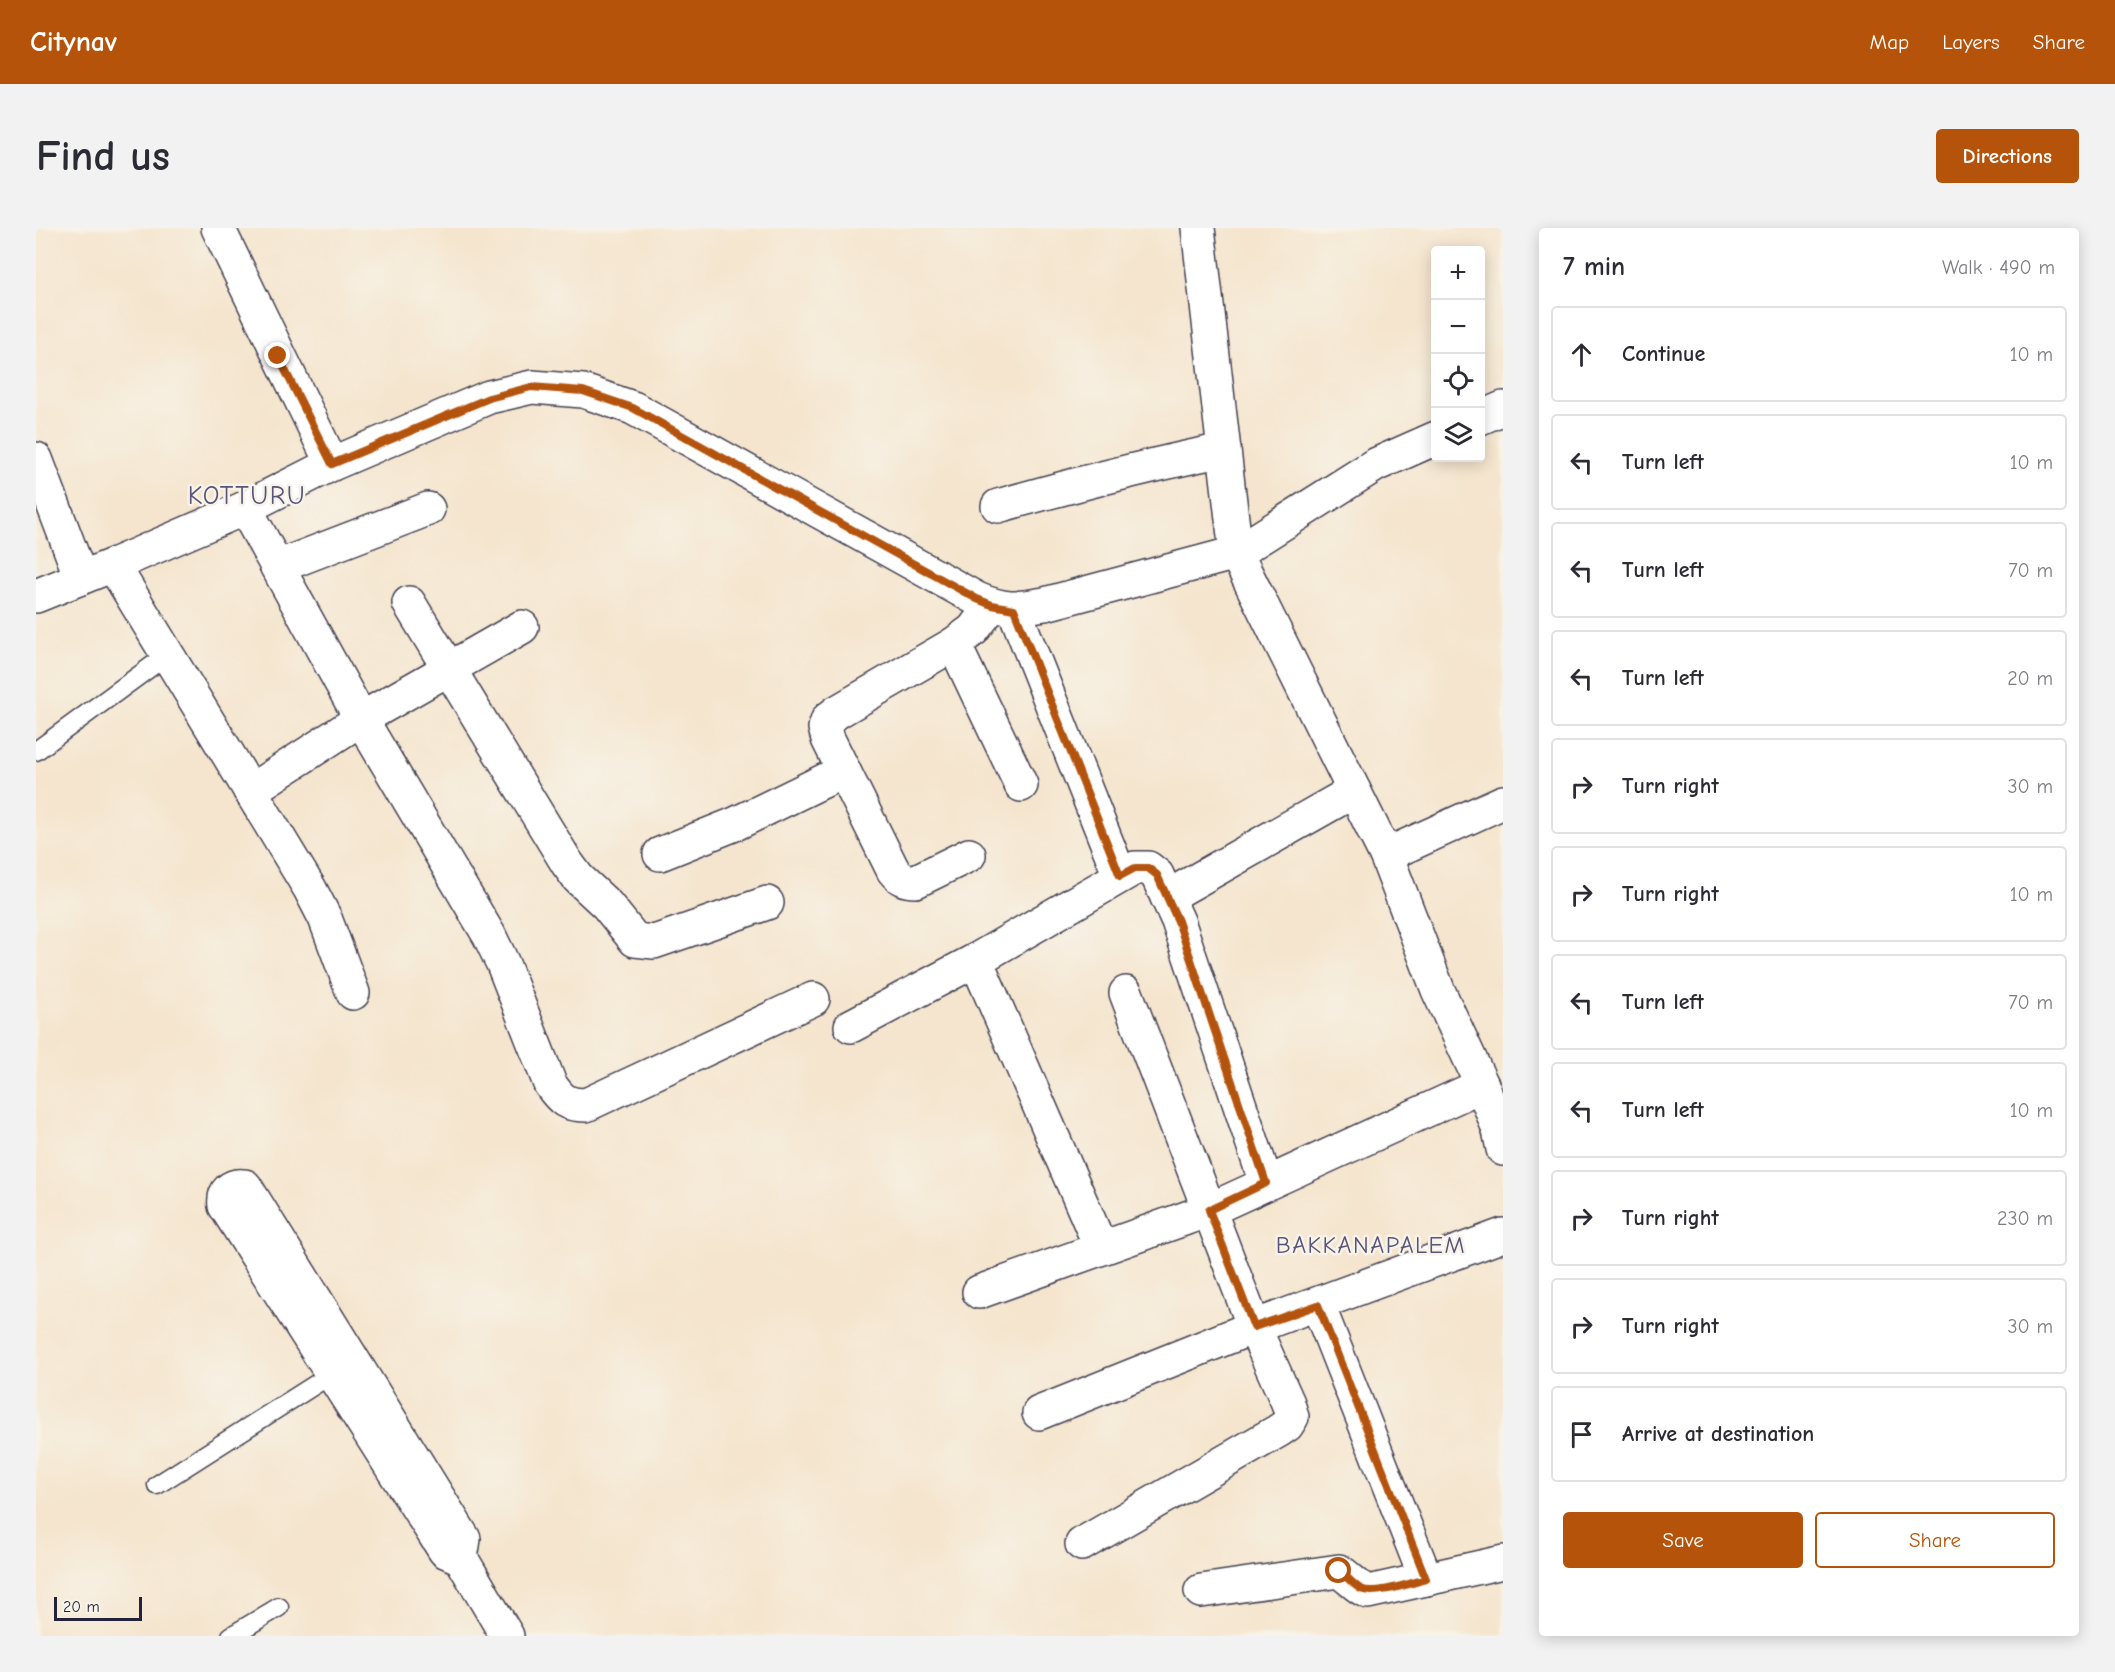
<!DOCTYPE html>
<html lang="en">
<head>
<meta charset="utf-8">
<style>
  :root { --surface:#fff; --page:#f2f2f3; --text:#2b2b33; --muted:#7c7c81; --line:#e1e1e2; --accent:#b45309 }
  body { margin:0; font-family:"Comic Neue",sans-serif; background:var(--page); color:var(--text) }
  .controls { position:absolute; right:18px; top:18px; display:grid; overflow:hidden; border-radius:6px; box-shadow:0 3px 15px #0003 }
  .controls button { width:54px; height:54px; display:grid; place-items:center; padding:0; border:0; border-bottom:2px solid var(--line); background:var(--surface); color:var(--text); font:30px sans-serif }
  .scale { position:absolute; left:18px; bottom:15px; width:88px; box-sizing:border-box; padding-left:6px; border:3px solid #22223b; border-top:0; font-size:16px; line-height:21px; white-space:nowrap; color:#22223b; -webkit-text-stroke:4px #f7f3e8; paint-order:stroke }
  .stop { position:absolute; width:18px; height:18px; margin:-14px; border:4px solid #b45309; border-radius:50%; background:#fff }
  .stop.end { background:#b45309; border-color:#fff; box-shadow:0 2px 6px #0008 }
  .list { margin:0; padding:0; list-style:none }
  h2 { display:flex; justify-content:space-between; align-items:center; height:78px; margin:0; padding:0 24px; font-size:26px }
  h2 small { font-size:20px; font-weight:400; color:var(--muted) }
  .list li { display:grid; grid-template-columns:39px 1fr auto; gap:18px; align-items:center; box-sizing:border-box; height:96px; margin:0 12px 12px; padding:0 12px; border:2px solid var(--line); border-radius:6px }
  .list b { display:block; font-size:22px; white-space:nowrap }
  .list em { font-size:20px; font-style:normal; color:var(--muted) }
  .actions { display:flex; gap:12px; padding:18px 24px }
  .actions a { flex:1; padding:14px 0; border:2px solid var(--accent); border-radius:6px; text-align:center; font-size:21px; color:var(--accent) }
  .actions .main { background:var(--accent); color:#fff }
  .icon { flex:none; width:33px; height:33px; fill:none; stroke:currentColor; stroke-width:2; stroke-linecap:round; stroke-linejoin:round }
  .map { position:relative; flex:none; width:1467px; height:1408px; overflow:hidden; border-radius:6px }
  header { display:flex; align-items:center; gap:36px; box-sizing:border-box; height:84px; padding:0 30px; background:var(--accent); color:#fff }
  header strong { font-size:28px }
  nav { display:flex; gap:33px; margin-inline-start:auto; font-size:21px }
  .intro { display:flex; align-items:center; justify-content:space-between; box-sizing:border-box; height:144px; padding:0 36px }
  h1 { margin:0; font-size:42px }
  .button { padding:15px 27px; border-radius:6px; background:var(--accent); color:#fff; font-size:21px; font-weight:700 }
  main { display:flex; gap:36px; padding:0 36px }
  aside { flex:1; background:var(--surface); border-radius:6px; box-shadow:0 3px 15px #0003 }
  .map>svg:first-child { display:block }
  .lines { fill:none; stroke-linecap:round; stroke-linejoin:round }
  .lane-casing { stroke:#423f51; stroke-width:21 }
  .street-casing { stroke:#423f51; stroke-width:36 }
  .secondary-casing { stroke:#423f51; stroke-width:36 }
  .lane { stroke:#fff; stroke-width:18 }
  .street { stroke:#fff; stroke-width:33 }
  .secondary { stroke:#fff; stroke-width:33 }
  .route { stroke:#b45309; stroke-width:8 }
  .labels { text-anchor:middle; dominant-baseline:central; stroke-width:5; stroke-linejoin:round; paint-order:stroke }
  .neighbourhood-label { font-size:24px; letter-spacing:1.5px; fill:#59547a; stroke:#f7f3e8 }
  .quarter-label { font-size:26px; letter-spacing:1.5px; fill:#59547a; stroke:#f7f3e8 }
</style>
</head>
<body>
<header>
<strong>Citynav</strong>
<nav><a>Map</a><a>Layers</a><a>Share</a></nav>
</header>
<div class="intro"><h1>Find us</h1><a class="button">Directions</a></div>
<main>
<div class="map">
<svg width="1467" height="1408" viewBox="0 0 1467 1408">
  <rect width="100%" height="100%" fill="#f7f3e8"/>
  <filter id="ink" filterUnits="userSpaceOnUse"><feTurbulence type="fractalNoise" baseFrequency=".0167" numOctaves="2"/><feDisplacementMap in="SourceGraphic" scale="12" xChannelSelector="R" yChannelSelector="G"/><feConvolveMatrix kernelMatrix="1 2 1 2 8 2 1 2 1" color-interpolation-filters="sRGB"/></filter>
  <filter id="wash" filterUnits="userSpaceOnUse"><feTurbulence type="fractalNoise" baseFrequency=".008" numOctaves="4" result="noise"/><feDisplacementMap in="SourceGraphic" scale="24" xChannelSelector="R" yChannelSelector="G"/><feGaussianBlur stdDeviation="1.35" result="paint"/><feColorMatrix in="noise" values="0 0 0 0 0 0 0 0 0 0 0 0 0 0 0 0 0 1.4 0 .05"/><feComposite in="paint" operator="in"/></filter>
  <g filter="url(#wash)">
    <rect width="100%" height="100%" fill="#f5e5ce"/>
  </g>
  <g filter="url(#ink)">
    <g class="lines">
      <defs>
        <g id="lane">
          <polyline points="0,523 131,427"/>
          <polyline points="121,1257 302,1142"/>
          <polyline points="195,1408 243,1379"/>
        </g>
        <g id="street">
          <polyline points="182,0 296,236"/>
          <polyline points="1162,0 1200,325"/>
          <polyline points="1444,190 1467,180"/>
          <polyline points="0,231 45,350"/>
          <path d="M 962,278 C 1037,257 1112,237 1188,222"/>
          <path d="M 209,280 L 325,491 L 453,707 L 467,736 L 514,856 C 525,872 530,877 550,877 L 777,771"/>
          <polyline points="77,337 274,661 289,690 317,765"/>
          <polyline points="241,339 392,281"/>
          <path d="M 0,368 L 77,337 L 209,280 L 296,236 L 453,169 L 496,159 L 547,163 L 597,180 L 941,371 C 969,383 980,381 1009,376 L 1200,325 L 1339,237 L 1400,210"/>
          <polyline points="373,375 531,635 542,650 571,677 599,712 618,714 731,675"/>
          <polyline points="978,381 1084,648"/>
          <polyline points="918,416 985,557"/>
          <polyline points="214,563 325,491 486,399"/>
          <polyline points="624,626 699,596 808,543"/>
          <path d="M 933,627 L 880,653 C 869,653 864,651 857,642 L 792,511 L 789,500 L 792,491 L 801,484 L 918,416 L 937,402 L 956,377"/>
          <polyline points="1350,627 1467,574"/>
          <polyline points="1131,669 1318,563"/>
          <polyline points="940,732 1065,1020"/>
          <polyline points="815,798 940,732 1099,640 1112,640 1121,647 1142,693 1230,955"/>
          <polyline points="943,1064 1173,982 1446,857"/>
          <polyline points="1282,1077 1390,1351"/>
          <polyline points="1003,1185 1218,1099 1467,1007"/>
          <polyline points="1046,1316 1242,1203 1251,1197 1256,1189 1252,1175 1218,1099 1090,765"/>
          <path d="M 425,1330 L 428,1311 L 209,958 C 195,956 187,963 189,978 L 409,1323 L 425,1330 L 471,1408"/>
          <path d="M 1165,1363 L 1303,1343 C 1314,1350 1320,1359 1332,1364 L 1467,1334"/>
        </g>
        <polyline id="secondary" points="1200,325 1350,627 1402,762 1446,857 1463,902 1467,921"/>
      </defs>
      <use href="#lane" class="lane-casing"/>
      <use href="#street" class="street-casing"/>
      <use href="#secondary" class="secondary-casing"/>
      <use href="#lane" class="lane"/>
      <use href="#street" class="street"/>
      <use href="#secondary" class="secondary"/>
    </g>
  </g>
  <g class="lines" filter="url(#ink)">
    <path class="route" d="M 242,128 L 296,236 L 453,170 L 495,159 L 547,163 L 597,180 L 941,371 L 956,377 L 978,381 L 1084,648 L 1099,640 L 1112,640 L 1121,647 L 1142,693 L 1230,955 L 1173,982 L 1218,1099 L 1282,1077 L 1390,1351 C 1375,1355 1338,1368 1325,1361 C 1317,1357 1311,1348 1303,1343"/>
  </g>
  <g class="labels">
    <g class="neighbourhood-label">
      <text x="1335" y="1017">BAKKANAPALEM</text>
    </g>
    <g class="quarter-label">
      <text x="211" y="268">KOTTURU</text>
    </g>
  </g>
</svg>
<div class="controls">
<button>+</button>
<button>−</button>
<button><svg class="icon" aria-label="locate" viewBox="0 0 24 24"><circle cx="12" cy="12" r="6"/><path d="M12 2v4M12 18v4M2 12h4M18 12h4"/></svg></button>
<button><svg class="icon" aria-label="layers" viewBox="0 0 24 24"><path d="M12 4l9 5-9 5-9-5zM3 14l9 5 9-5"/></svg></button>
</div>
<div class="scale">20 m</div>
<div class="stop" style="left:1303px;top:1343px"></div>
<div class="stop end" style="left:242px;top:128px"></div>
</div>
<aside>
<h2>7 min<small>Walk · 490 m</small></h2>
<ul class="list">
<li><svg class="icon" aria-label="ahead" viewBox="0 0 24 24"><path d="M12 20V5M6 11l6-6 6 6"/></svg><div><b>Continue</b></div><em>10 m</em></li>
<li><svg class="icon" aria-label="left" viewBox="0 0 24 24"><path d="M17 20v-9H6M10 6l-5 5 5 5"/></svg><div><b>Turn left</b></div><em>10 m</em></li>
<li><svg class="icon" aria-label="left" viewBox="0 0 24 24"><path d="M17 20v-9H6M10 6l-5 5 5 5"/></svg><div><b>Turn left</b></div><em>70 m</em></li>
<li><svg class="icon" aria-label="left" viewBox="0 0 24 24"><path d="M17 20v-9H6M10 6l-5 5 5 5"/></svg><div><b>Turn left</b></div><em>20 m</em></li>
<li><svg class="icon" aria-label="right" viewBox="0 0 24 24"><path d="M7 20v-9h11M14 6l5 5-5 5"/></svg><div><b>Turn right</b></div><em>30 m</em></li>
<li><svg class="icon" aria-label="right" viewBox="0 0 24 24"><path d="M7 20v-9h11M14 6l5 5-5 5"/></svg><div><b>Turn right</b></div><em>10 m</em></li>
<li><svg class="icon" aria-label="left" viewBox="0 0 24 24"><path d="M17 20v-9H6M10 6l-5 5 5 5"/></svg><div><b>Turn left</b></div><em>70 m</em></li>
<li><svg class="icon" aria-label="left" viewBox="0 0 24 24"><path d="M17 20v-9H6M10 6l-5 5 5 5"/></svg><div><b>Turn left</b></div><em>10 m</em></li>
<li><svg class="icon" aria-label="right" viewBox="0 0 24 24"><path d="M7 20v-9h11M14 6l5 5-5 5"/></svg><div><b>Turn right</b></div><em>230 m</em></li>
<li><svg class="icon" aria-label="right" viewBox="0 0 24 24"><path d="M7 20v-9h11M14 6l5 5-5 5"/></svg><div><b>Turn right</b></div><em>30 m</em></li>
<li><svg class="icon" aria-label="arrive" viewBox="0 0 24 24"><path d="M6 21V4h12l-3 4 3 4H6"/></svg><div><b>Arrive at destination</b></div></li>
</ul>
<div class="actions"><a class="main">Save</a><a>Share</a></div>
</aside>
</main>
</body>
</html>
